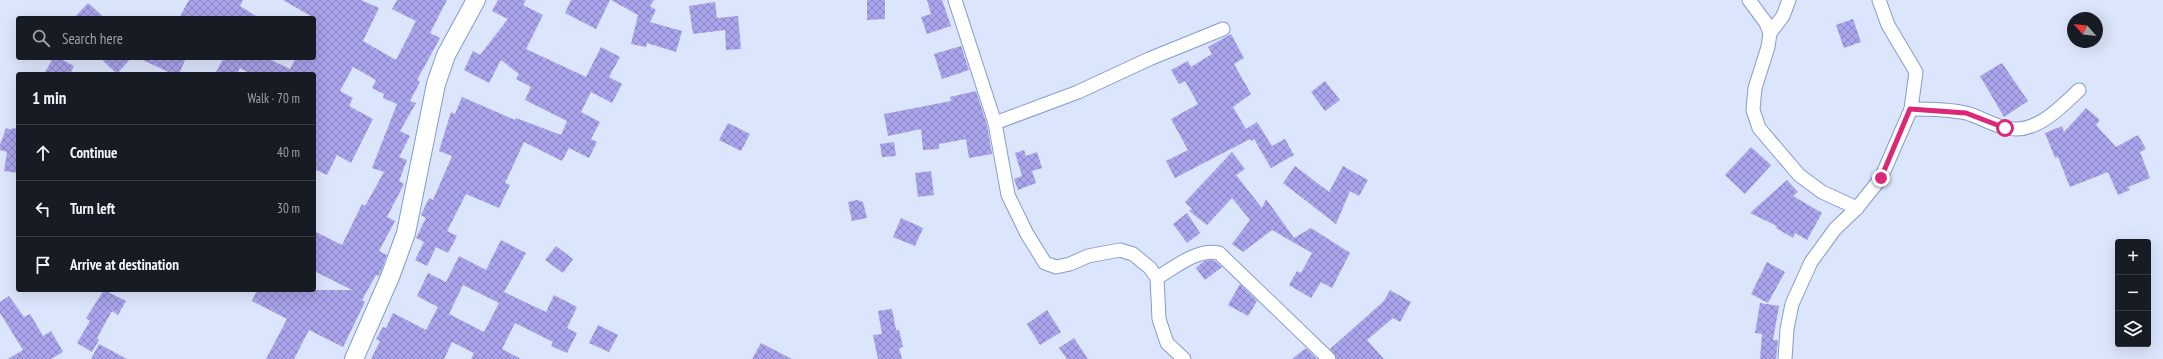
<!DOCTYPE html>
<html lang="en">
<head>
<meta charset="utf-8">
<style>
  :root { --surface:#171b24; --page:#20242c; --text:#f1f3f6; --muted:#9ea1a6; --line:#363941 }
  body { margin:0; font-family:"PT Sans Narrow",sans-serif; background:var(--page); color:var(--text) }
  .controls { position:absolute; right:12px; bottom:12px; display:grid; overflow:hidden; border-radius:4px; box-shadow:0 4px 16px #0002 }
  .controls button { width:36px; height:36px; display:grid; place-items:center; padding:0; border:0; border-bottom:1px solid var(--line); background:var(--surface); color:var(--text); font:20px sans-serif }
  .compass { position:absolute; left:2067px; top:12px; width:36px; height:36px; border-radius:50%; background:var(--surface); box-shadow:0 4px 16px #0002; rotate:297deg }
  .stop { position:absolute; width:12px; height:12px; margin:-9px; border:3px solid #db2777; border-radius:50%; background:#fff }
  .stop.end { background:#db2777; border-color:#fff; box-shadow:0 1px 4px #0008 }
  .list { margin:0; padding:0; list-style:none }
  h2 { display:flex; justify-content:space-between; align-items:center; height:52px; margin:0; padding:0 16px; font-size:17px }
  h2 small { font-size:13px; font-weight:400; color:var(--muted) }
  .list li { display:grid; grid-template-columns:26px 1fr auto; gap:12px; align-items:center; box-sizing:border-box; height:56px; padding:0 16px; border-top:1px solid var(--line) }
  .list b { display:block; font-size:15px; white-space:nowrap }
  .list em { font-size:13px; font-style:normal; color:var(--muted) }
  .icon { flex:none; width:22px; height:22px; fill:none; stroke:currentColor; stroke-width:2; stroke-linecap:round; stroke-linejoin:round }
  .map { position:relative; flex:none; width:2163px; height:359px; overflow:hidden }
  .search { position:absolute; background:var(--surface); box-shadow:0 4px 16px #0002; left:16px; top:16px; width:300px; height:44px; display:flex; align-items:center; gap:10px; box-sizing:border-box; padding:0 14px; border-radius:4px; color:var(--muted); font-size:15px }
  .panel { position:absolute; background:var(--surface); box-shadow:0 4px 16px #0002; left:16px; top:72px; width:300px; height:220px; border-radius:4px }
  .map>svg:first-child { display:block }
  .building { fill:url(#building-cross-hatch); fill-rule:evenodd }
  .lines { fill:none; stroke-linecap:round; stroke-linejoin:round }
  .minor-casing { stroke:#859bce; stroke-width:15 }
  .secondary-casing { stroke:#859bce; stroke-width:20 }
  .minor { stroke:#fff; stroke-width:13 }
  .secondary { stroke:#fff; stroke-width:18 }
  .route { stroke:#db2777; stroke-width:5 }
</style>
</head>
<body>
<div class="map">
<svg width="2163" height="359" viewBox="0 0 2163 359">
  <defs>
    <pattern id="building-cross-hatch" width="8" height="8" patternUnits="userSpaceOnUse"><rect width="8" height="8" fill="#a9a4eb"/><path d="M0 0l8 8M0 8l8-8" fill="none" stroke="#8985bf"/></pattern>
  </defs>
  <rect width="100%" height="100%" fill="#dbe5fb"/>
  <g class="building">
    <polygon points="189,0 243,0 240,6 259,18 179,18"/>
    <polygon points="283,0 361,0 379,8 363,41 396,60 416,21 392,9 397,0 447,0 430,33 440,38 417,80 420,82 410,101 416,103 400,131 410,136 399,157 407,160 399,181 404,184 387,217 395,221 379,251 387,255 379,276 376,275 362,300 365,302 343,347 309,330 294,359 266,359 287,319 252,301 257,290 352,290 314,271 314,231 342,245 362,204 365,206 384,172 372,168 397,104 383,98 384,94 372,88 376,80 353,67 340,91 353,98 349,106 373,119 351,163 337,155 327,175 314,169 314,74 251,74 240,68 237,74 215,74 223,59 220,58 267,58 290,69 296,58 314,58 314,18"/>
    <polygon points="498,0 526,0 523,5 543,15 526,49 586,77 601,47 620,57 609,77 622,84 612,103 591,92 581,112 600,122 591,139 597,142 589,158 569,148 562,161 524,142 505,183 510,185 499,208 466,194 447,231 457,236 448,253 436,247 427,266 415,260 424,242 416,238 426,218 421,215 429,198 433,200 452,156 439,151 451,112 455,114 462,97 515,120 516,118 561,135 567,121 525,100 531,87 516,79 519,74 501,60 489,83 464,70 473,51 480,55 508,19 492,11"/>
    <polygon points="571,0 610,0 596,29 565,13"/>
    <polygon points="611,0 654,0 650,6 656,10 650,22 682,31 676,52 647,43 646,47 631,44 638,15"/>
    <polygon points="867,0 885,0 885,19 867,20"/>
    <polygon points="927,0 942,0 951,26 927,34 921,17 931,14"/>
    <polygon points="715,2 717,18 738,16 741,49 726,50 725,30 693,34 689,6"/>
    <polygon points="88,3 105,18 74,18"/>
    <polygon points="1853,19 1861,42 1844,48 1836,25"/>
    <polygon points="1231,34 1244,58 1234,64 1251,94 1233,107 1246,129 1257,122 1272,146 1285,139 1294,155 1271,168 1254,139 1251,141 1250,139 1175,178 1166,161 1188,150 1171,119 1198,104 1185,81 1179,84 1171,70 1188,61 1191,67 1212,54 1208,47"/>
    <polygon points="961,46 969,70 942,79 934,54"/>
    <polygon points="53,58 59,58 74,66 70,74 44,74"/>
    <polygon points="100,58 131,58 117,74"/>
    <polygon points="138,58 186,58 179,74 173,74"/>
    <polygon points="2002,63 2028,101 2004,117 1980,76"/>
    <polygon points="1325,81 1340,100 1325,111 1311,92"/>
    <polygon points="976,91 987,125 992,154 969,158 966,139 939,144 939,149 923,150 921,129 888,136 884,114 951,101 950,97"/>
    <polygon points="2086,108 2100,120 2096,125 2116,147 2138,135 2146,149 2140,152 2150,178 2128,187 2130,190 2118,195 2108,172 2070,187 2058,157 2055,158 2045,133 2062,126 2064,132"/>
    <polygon points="728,123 750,134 741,151 719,140"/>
    <polygon points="6,128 11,130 12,128 18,129 18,173 4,171 7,152 0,150 0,145"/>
    <polygon points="894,142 896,156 882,157 880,144"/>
    <polygon points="1751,147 1771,165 1745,194 1725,175"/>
    <polygon points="1024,150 1026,156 1037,152 1042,168 1032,171 1036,183 1018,190 1014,179 1022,176 1015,153"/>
    <polygon points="1232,152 1245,169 1236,175 1262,208 1266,199 1294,238 1311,228 1350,253 1332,288 1321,282 1311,298 1289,285 1297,271 1301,273 1312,253 1272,230 1243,252 1232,244 1250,220 1232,198 1207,225 1189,211 1192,209 1185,202"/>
    <polygon points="1295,166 1329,192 1343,166 1368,180 1359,196 1350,191 1336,224 1283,183"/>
    <polygon points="931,171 934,195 918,197 915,173"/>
    <polygon points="1787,180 1798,192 1793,196 1822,213 1807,240 1795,233 1793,238 1776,228 1777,226 1750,213"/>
    <polygon points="857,200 863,202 867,218 852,221 848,202"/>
    <polygon points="1187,213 1200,233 1187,243 1173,224"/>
    <polygon points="901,218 923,228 915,246 893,237"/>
    <path d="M 501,240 L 526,253 L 504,292 L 546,312 L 554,295 L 577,307 L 567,328 L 577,333 L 567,353 L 551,346 L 553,342 L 515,323 L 502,349 L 521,359 L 471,359 L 474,353 L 452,342 L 444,359 L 371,359 L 380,341 L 376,339 L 383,327 L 386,328 L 393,313 L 426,330 L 438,307 L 417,296 L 428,273 L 446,282 L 459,256 L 486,270 ZM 463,285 L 499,303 L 484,332 L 449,314 Z"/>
    <polygon points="556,246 573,259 563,273 545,260"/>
    <polygon points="1211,260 1215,261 1222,267 1205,280 1196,268 1204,261"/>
    <polygon points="1767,262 1785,272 1768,303 1751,294"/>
    <polygon points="1240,284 1257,301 1248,316 1228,305"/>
    <polygon points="104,290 126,301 118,315 112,311 97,338 99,340 92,352 77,343 90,321 86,318"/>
    <polygon points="1390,290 1411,302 1400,322 1393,318 1367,340 1384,359 1337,359 1330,349 1384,301"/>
    <polygon points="9,296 24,317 30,314 43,336 51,331 63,352 51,359 8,359 23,350 0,313 0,302"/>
    <polygon points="1760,303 1779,306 1773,340 1778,340 1776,359 1760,359 1762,334 1755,333"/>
    <polygon points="892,309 896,330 899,330 903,347 899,348 902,359 878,359 873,335 882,334 878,311"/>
    <polygon points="1047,310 1061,332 1040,345 1027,324"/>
    <polygon points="598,325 618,335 609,352 589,343"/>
    <polygon points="1074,338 1088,359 1067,359 1059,348"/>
    <polygon points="761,343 792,359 752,359"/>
    <polygon points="99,344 127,359 91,359"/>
    <polygon points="1306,348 1317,359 1292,359"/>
  </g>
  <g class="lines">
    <defs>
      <g id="minor">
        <polyline points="955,0 995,123 1008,195 1027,234 1045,263 1056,267 1070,264 1088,256 1120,250 1133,254 1150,268 1157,278 1159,319 1167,343 1184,359"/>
        <polyline points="1749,0 1766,23 1770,33 1768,47 1755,88 1753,110 1759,128 1799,175 1822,192 1857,208"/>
        <polyline points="1770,33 1783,16 1789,0"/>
        <path d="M 1911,109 C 1929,109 1948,109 1966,113 C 1978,116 1990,124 2003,127 C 2033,137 2059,109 2079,90"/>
        <polyline points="995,123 1078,92 1149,59 1223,29"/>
        <path d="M 1157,278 C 1175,267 1198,248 1219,253 L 1329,359"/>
        <polyline points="1785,359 1787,329 1792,304 1811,262 1835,229 1857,208 1881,178 1911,109 1916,72 1888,25 1879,0"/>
      </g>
      <polyline id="secondary" points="354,359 390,277 406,233 436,84 446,55 476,0"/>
    </defs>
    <use href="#minor" class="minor-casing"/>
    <use href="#secondary" class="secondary-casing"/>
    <use href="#minor" class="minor"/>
    <use href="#secondary" class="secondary"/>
  </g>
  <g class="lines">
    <polyline class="route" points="1881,178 1910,109 1966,113 2005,128"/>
  </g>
</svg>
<div class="controls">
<button>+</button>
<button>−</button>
<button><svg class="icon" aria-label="layers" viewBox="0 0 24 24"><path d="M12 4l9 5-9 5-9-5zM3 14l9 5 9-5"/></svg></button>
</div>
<svg class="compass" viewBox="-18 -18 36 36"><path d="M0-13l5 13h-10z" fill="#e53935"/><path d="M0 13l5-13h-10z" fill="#9ea1a6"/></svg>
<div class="stop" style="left:2005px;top:128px"></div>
<div class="stop end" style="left:1881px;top:178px"></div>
<div class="search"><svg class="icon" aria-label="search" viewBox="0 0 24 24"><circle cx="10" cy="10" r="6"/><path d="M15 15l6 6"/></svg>Search here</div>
<section class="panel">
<h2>1 min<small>Walk · 70 m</small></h2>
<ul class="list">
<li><svg class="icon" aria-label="ahead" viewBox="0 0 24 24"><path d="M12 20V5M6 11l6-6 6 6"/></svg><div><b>Continue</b></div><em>40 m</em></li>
<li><svg class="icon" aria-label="left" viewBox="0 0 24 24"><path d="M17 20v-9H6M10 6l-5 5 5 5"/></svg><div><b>Turn left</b></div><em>30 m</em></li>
<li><svg class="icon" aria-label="arrive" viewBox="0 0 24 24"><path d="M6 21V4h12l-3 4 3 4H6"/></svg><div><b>Arrive at destination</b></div></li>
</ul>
</section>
</div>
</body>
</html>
